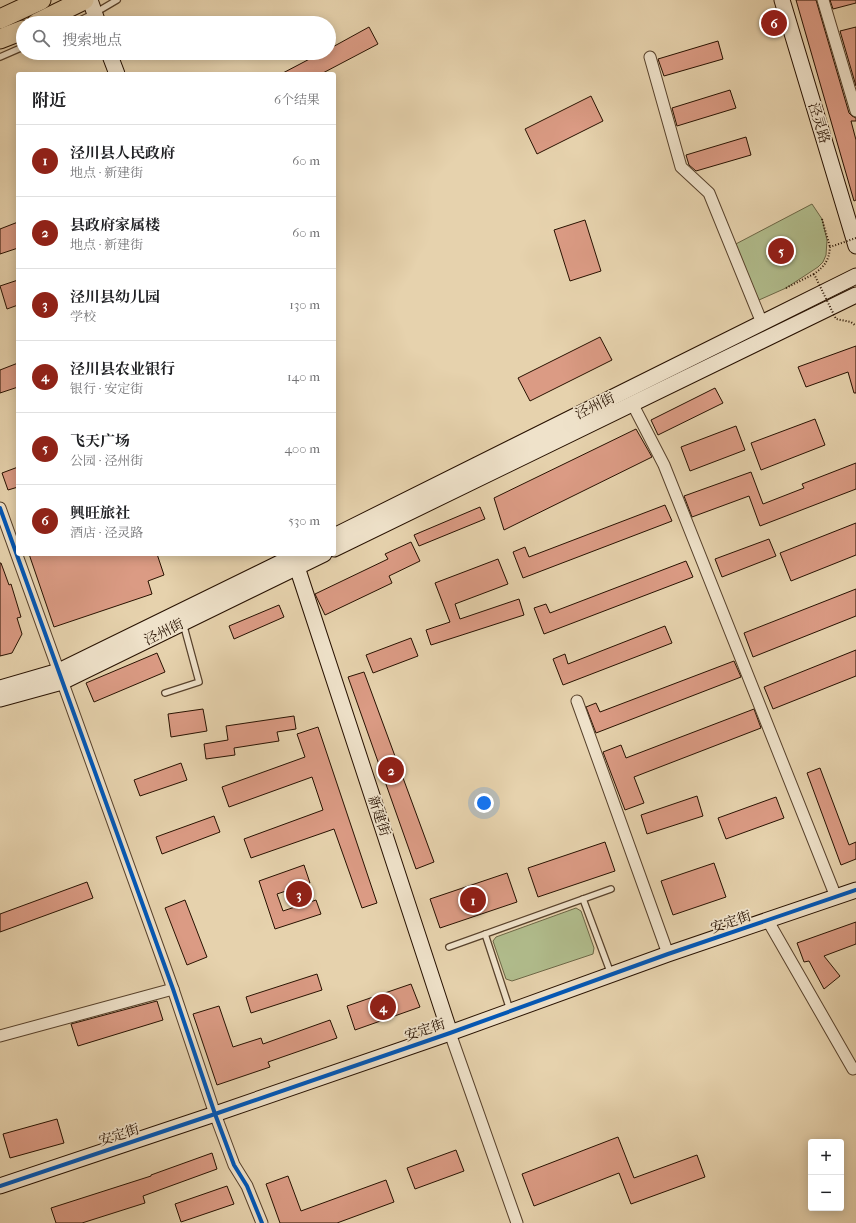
<!DOCTYPE html>
<html lang="zh">
<head>
<meta charset="utf-8">
<style>
  :root { --surface:#fff; --page:#f2f2f2; --text:#202124; --muted:#757577; --line:#e0e0e0; --accent:#8f2418 }
  body { margin:0; font-family:"IM FELL French Canon","Noto Serif SC",serif; background:var(--page); color:var(--text) }
  .controls { position:absolute; right:12px; bottom:12px; display:grid; overflow:hidden; border-radius:4px; box-shadow:0 2px 10px #0003 }
  .controls button { width:36px; height:36px; display:grid; place-items:center; padding:0; border:0; border-bottom:1px solid var(--line); background:var(--surface); color:var(--text); font:20px sans-serif }
  .you { position:absolute; left:484px; top:803px; width:14px; height:14px; margin:-10px; border:3px solid #fff; border-radius:50%; background:#1a73e8; box-shadow:0 0 0 6px #1a73e833 }
  .badge { display:grid; place-items:center; width:26px; height:26px; border-radius:50%; background:var(--accent); color:#fff; font-size:13px; font-weight:700 }
  .pin { position:absolute; translate:-50% -50%; border:2px solid #fff; box-shadow:0 1px 4px #0006 }
  .list { margin:0; padding:0; list-style:none }
  h2 { display:flex; justify-content:space-between; align-items:center; height:52px; margin:0; padding:0 16px; font-size:17px }
  h2 small { font-size:13px; font-weight:400; color:var(--muted) }
  .list li { display:grid; grid-template-columns:26px 1fr auto; gap:12px; align-items:center; box-sizing:border-box; height:72px; padding:0 16px; border-top:1px solid var(--line) }
  .list b { display:block; font-size:15px; white-space:nowrap }
  .list p { margin:0; font-size:13px; white-space:nowrap; color:var(--muted) }
  .list em { font-size:13px; font-style:normal; color:var(--muted) }
  .icon { flex:none; width:22px; height:22px; fill:none; stroke:currentColor; stroke-width:2; stroke-linecap:round; stroke-linejoin:round }
  .map { position:relative; flex:none; width:856px; height:1223px; overflow:hidden }
  .search { position:absolute; background:var(--surface); box-shadow:0 2px 10px #0003; left:16px; top:16px; width:320px; height:44px; display:flex; align-items:center; gap:10px; box-sizing:border-box; padding:0 14px; border-radius:22px; color:var(--muted); font-size:15px }
  .panel { position:absolute; background:var(--surface); box-shadow:0 2px 10px #0003; left:16px; top:72px; width:320px; height:484px; border-radius:4px }
  .map>svg:first-child { display:block }
  .green { fill:#b1bd8d; stroke:#6c6746 }
  .building { fill:#db9b84; stroke:#271100 }
  .lines { fill:none; stroke-linecap:round; stroke-linejoin:round }
  .lane-casing { stroke:#57412b; stroke-width:8 }
  .street-casing { stroke:#57412b; stroke-width:13 }
  .secondary-casing { stroke:#271100; stroke-width:17 }
  .highway-casing { stroke:#271100; stroke-width:21 }
  .path { stroke:#271100; stroke-width:2; stroke-dasharray:1 2; stroke-linecap:butt }
  .lane { stroke:#efe2ca; stroke-width:5.5 }
  .street { stroke:#efe2ca; stroke-width:11 }
  .secondary { stroke:#efe2ca; stroke-width:15 }
  .highway { stroke:#e6d2ad; stroke-width:19 }
  .path-bridge { stroke:#271100; stroke-width:2; stroke-dasharray:1 2; stroke-linecap:butt }
  .cycleway-casing { stroke:#efe2ca; stroke-width:6 }
  .cycleway { stroke:#0057b8; stroke-width:4 }
  .labels { text-anchor:middle; dominant-baseline:central; stroke-width:3.5; stroke-linejoin:round; paint-order:stroke }
  .street-label { font-size:14px; fill:#271100; stroke:#efe2ca }
</style>
</head>
<body>
<div class="map">
<svg width="856" height="1223" viewBox="0 0 856 1223">
  <rect width="100%" height="100%" fill="#e6d2ad"/>
  <filter id="stains"><feTurbulence type="fractalNoise" baseFrequency=".005" numOctaves="4"/><feColorMatrix values="0 0 0 0 .2 0 0 0 0 .09 0 0 0 0 .02 0 0 0 .5 -.17"/></filter>
  <radialGradient id="worn" r=".72"><stop offset=".6" stop-color="#630" stop-opacity="0"/><stop offset="1" stop-color="#630" stop-opacity=".3"/></radialGradient>
  <g class="green">
    <polygon points="812,204 822,219 827,240 826,255 823,262 818,267 786,288 759,300 732,246"/>
    <polygon points="576,908 581,911 594,948 593,954 512,981 506,979 493,941 496,937"/>
  </g>
  <g class="building">
    <polygon points="796,0 816,0 849,113 852,116 856,118 856,121 851,121 856,140 856,200 854,201"/>
    <polygon points="830,0 856,0 856,3 833,9"/>
    <polygon points="369,27 378,44 321,74 281,74 321,53 329,53 329,49"/>
    <polygon points="856,27 856,86 840,31"/>
    <polygon points="718,41 723,59 664,76 658,59"/>
    <polygon points="730,90 736,108 677,126 672,108"/>
    <polygon points="591,96 603,121 537,154 525,129"/>
    <polygon points="746,137 751,155 696,171 689,165 686,155"/>
    <polygon points="585,220 601,271 570,281 554,230"/>
    <polygon points="18,222 18,248 0,254 0,229"/>
    <polygon points="18,280 18,305 7,309 0,286"/>
    <polygon points="600,337 612,360 530,401 518,378"/>
    <polygon points="856,346 856,393 854,393 848,372 806,387 798,367"/>
    <polygon points="18,363 18,387 0,393 0,370"/>
    <polygon points="715,388 723,403 658,435 651,420"/>
    <polygon points="815,419 825,445 761,470 751,443"/>
    <polygon points="736,426 745,450 690,471 681,447"/>
    <polygon points="636,429 652,457 504,530 494,498"/>
    <polygon points="856,463 856,489 760,526 749,496 692,517 684,496 751,472 763,504 804,488 802,484"/>
    <polygon points="18,467 18,487 8,490 2,473"/>
    <polygon points="665,505 672,521 523,578 513,552 525,547 529,557"/>
    <polygon points="480,507 485,519 419,546 414,535"/>
    <polygon points="856,523 856,555 791,581 780,553"/>
    <polygon points="769,539 776,556 722,577 715,559"/>
    <polygon points="411,542 420,561 389,576 392,583 325,615 315,594 388,559 385,554"/>
    <polygon points="29,554 157,554 164,575 148,581 152,594 54,627"/>
    <polygon points="498,559 508,584 455,604 460,619 519,599 524,615 431,645 426,630 450,622 435,583"/>
    <polygon points="686,561 693,577 544,634 534,608 546,604 550,613"/>
    <polygon points="0,563 1,563 9,585 11,584 21,617 17,618 22,634 12,653 0,656"/>
    <polygon points="856,589 856,616 753,657 744,633"/>
    <polygon points="279,605 284,617 234,639 229,626"/>
    <polygon points="665,626 672,643 563,685 553,659 565,654 568,664"/>
    <polygon points="411,638 418,656 373,673 366,655"/>
    <polygon points="856,650 856,676 773,709 764,687"/>
    <polygon points="157,653 165,672 94,702 86,683"/>
    <polygon points="734,661 741,677 596,733 586,707 596,703 600,712"/>
    <polygon points="364,672 434,862 416,869 348,677"/>
    <polygon points="203,709 207,731 171,737 168,714"/>
    <polygon points="754,709 761,728 634,777 644,803 625,810 603,752 621,745 626,758"/>
    <polygon points="294,716 296,729 277,732 279,741 234,748 235,755 206,759 204,744 228,740 226,726"/>
    <polygon points="318,727 377,903 362,908 334,829 251,858 244,839 323,810 312,777 229,807 222,787 305,757 297,734"/>
    <polygon points="181,763 187,780 140,796 134,780"/>
    <polygon points="820,768 849,845 856,842 856,859 841,865 807,773"/>
    <polygon points="697,796 703,816 647,834 641,815"/>
    <polygon points="776,797 784,818 726,839 718,818"/>
    <polygon points="214,816 220,832 162,854 156,837"/>
    <polygon points="605,842 615,871 538,897 528,868"/>
    <polygon points="714,863 726,897 673,915 661,881"/>
    <polygon points="304,865 310,883 277,894 283,911 316,900 321,914 275,929 259,881"/>
    <polygon points="507,873 517,902 440,928 430,899"/>
    <polygon points="87,882 93,898 0,932 0,914"/>
    <polygon points="185,900 207,957 187,965 165,908"/>
    <polygon points="856,922 856,944 824,956 840,976 824,989 809,961 804,962 797,943"/>
    <polygon points="317,974 322,990 251,1013 246,997"/>
    <polygon points="411,984 420,1007 355,1030 347,1006"/>
    <polygon points="157,1001 163,1020 78,1046 71,1024"/>
    <polygon points="219,1006 233,1047 261,1038 263,1044 330,1020 337,1038 268,1062 270,1067 217,1085 193,1014"/>
    <polygon points="57,1119 64,1143 10,1158 3,1134"/>
    <polygon points="618,1137 634,1178 697,1155 705,1177 631,1204 619,1173 534,1206 522,1174"/>
    <polygon points="456,1150 464,1171 415,1189 407,1168"/>
    <polygon points="212,1153 217,1169 143,1196 145,1203 82,1223 56,1223 51,1208 151,1176 151,1175"/>
    <polygon points="288,1176 301,1211 386,1180 394,1202 337,1223 280,1223 266,1184"/>
    <polygon points="227,1186 234,1204 181,1222 175,1204"/>
  </g>
  <g class="lines">
    <defs>
      <g id="lane">
        <polyline points="74,23 95,13 117,0"/>
        <polyline points="0,57 23,47"/>
        <polyline points="165,693 199,682 183,623"/>
        <polyline points="583,899 611,974"/>
        <polyline points="485,934 510,1010"/>
        <polyline points="449,947 611,889"/>
      </g>
      <g id="street">
        <polyline points="823,0 856,111"/>
        <polyline points="650,57 681,167 709,193 762,323"/>
        <polyline points="633,405 664,465 836,897"/>
        <polyline points="0,508 173,989 215,1114 234,1165 247,1186 262,1223"/>
        <polyline points="577,701 668,954"/>
        <polyline points="768,921 853,1069"/>
        <polyline points="450,1033 517,1223"/>
        <polyline points="0,1036 173,989"/>
      </g>
      <g id="secondary">
        <polyline points="90,0 98,23"/>
        <polyline points="782,0 856,246"/>
        <polyline points="109,53 117,74"/>
        <polyline points="334,536 856,276"/>
        <polyline points="334,549 856,295"/>
        <polyline points="291,554 297,567 450,1033"/>
        <polyline points="0,688 59,671 298,554"/>
        <polyline points="0,699 62,682 324,554"/>
        <polyline points="0,1186 215,1114 450,1033 668,954 856,890"/>
      </g>
      <g id="highway">
        <polyline points="0,19 41,0"/>
        <polyline points="37,23 84,0"/>
        <polyline points="0,39 23,30"/>
      </g>
    </defs>
    <use href="#lane" class="lane-casing"/>
    <use href="#street" class="street-casing"/>
    <use href="#secondary" class="secondary-casing"/>
    <use href="#highway" class="highway-casing"/>
    <g class="path">
      <polyline points="822,219 830,247"/>
      <polyline points="786,288 814,274"/>
    </g>
    <use href="#lane" class="lane"/>
    <use href="#street" class="street"/>
    <use href="#secondary" class="secondary"/>
    <use href="#highway" class="highway"/>
    <path class="path-bridge" d="M 856,238 L 830,247 C 829,260 825,266 814,274 L 836,319 L 851,322 L 856,326"/>
    <defs>
      <g id="cycleway">
        <polyline points="0,508 173,989 215,1114 234,1165 247,1186 262,1223"/>
        <polyline points="0,1186 215,1114 450,1033 668,954 856,890"/>
      </g>
    </defs>
    <use href="#cycleway" class="cycleway-casing"/>
    <use href="#cycleway" class="cycleway"/>
  </g>
  <g class="labels">
    <g class="street-label">
      <text transform="translate(819 123) rotate(73)">泾灵路</text>
      <text transform="translate(595 406) rotate(-26)">泾州街</text>
      <text transform="translate(164 632) rotate(-26)">泾州街</text>
      <text transform="translate(379 816) rotate(72)">新建街</text>
      <text transform="translate(731 922) rotate(-19)">安定街</text>
      <text transform="translate(425 1030) rotate(-19)">安定街</text>
      <text transform="translate(119 1135) rotate(-18)">安定街</text>
    </g>
  </g>
  <rect width="100%" height="100%" filter="url(#stains)"/>
  <rect width="100%" height="100%" fill="url(#worn)"/>
</svg>
<div class="controls">
<button>+</button>
<button>−</button>
</div>
<div class="you"></div>
<div class="pin badge" style="left:473px;top:900px">1</div>
<div class="pin badge" style="left:391px;top:770px">2</div>
<div class="pin badge" style="left:299px;top:894px">3</div>
<div class="pin badge" style="left:383px;top:1007px">4</div>
<div class="pin badge" style="left:781px;top:251px">5</div>
<div class="pin badge" style="left:774px;top:23px">6</div>
<div class="search"><svg class="icon" aria-label="search" viewBox="0 0 24 24"><circle cx="10" cy="10" r="6"/><path d="M15 15l6 6"/></svg>搜索地点</div>
<section class="panel">
<h2>附近<small>6个结果</small></h2>
<ul class="list">
<li><span class="badge">1</span><div><b>泾川县人民政府</b><p>地点 · 新建街</p></div><em>60 m</em></li>
<li><span class="badge">2</span><div><b>县政府家属楼</b><p>地点 · 新建街</p></div><em>60 m</em></li>
<li><span class="badge">3</span><div><b>泾川县幼儿园</b><p>学校</p></div><em>130 m</em></li>
<li><span class="badge">4</span><div><b>泾川县农业银行</b><p>银行 · 安定街</p></div><em>140 m</em></li>
<li><span class="badge">5</span><div><b>飞天广场</b><p>公园 · 泾州街</p></div><em>400 m</em></li>
<li><span class="badge">6</span><div><b>興旺旅社</b><p>酒店 · 泾灵路</p></div><em>530 m</em></li>
</ul>
</section>
</div>
</body>
</html>
